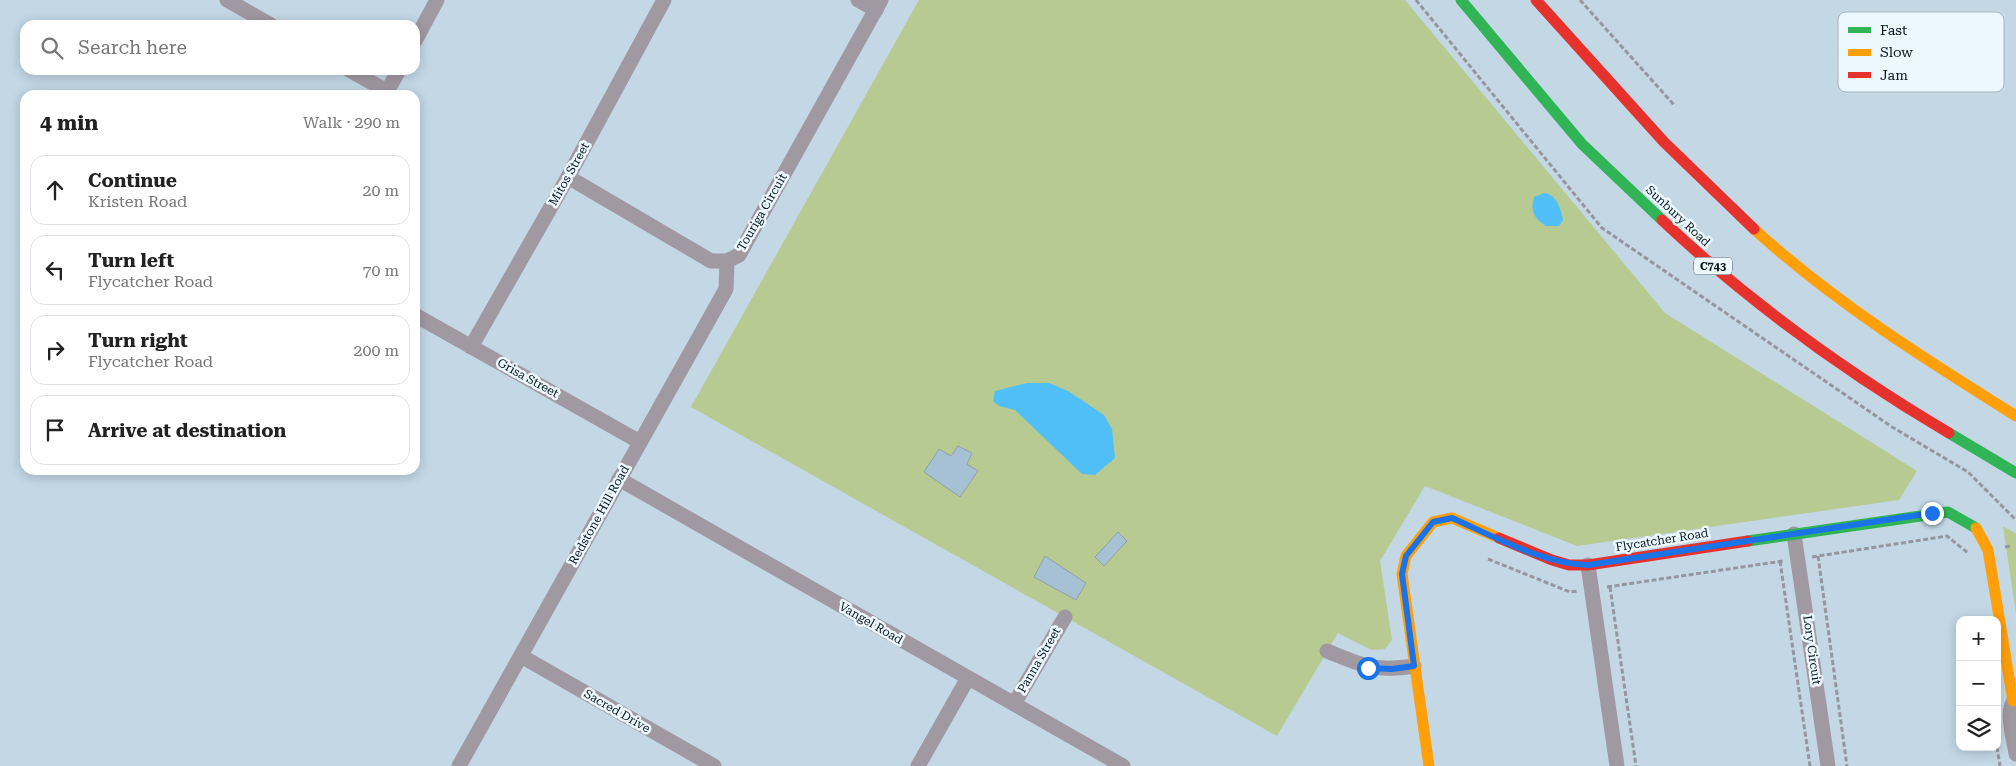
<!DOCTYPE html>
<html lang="en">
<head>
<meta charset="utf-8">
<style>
  :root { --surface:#fff; --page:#f6f6f6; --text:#222; --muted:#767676; --line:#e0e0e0 }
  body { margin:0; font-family:"Roboto Serif",serif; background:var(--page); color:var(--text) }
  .controls { position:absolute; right:15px; bottom:15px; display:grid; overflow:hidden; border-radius:10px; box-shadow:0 2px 12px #0003 }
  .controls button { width:45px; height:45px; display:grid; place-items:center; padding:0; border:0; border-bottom:1px solid var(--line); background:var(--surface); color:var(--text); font:25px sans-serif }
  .stop { position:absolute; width:15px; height:15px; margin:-11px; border:4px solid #1a73e8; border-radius:50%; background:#fff }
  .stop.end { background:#1a73e8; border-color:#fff; box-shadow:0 1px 5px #0008 }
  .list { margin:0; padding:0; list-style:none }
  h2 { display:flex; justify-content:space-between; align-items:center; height:65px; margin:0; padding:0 20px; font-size:21px }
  h2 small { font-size:16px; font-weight:400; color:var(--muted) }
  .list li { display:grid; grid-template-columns:32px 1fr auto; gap:15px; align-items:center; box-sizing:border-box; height:70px; margin:0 10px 10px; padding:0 10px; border:1px solid var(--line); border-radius:15px }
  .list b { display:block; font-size:19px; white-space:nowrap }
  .list p { margin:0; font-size:16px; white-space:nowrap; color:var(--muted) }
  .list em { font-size:16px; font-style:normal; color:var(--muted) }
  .icon { flex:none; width:28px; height:28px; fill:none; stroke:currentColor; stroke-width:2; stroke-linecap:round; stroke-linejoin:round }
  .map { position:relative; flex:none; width:2016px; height:766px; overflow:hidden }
  .search { position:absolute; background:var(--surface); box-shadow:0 2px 12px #0003; left:20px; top:20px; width:400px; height:55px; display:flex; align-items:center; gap:12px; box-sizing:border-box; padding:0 18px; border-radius:15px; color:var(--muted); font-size:19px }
  .panel { position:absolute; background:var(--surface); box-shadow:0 2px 12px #0003; left:20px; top:90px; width:400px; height:385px; border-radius:15px }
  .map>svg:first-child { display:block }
  .green { fill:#b6ca92 }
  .water { fill:#50bff7 }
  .building { fill:#a5c1d3; stroke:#909faa }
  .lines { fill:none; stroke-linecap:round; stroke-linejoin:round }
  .path { stroke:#96969f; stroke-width:3; stroke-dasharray:5 2.5; stroke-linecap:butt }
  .street { stroke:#a199a2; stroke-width:15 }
  .fast { stroke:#30b455; stroke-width:11 }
  .slow { stroke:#ff9f0a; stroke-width:11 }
  .jam { stroke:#e5322d; stroke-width:11 }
  .route { stroke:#1a73e8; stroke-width:6 }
  .labels { text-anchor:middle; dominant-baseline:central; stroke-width:5; stroke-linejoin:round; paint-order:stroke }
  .shield { fill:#ecf7fe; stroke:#4d5a62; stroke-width:1 }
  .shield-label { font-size:11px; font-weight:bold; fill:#09171f }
  .street-label { font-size:12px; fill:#09171f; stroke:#ecf7fe }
  .key { fill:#ecf7fe; stroke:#a8b4bb; stroke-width:1 }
  .key-label { font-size:14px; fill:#09171f }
</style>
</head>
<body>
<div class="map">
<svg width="2016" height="766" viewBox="0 0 2016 766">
  <rect width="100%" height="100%" fill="#c3d7e5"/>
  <g class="green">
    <polygon points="919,0 1405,0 1665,313 1917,471 1899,500 1577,546 1425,486 1380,561 1392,640 1385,649 1371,650 1338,633 1277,736 691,407"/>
    <polygon points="2003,526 2016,534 2016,614"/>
  </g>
  <g class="water">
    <path d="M 1544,193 C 1556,194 1561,209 1563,220 L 1559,226 L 1546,226 C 1534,219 1530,210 1534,197 Z"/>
    <polygon points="1027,383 1049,383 1068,391 1104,415 1112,429 1115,458 1095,475 1082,474 1015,410 999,406 993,401 995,391"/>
  </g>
  <g class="building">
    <polygon points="958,446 972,453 967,464 978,471 960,497 924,472 939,449 951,456"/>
    <polygon points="1118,532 1127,541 1104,566 1095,557"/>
    <polygon points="1045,556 1086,583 1076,600 1034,577"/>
  </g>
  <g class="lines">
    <g class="path">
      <polyline points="1416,0 1602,228 1892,427 1968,472 2016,520"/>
      <polyline points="1580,0 1675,106"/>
      <polyline points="2005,547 2012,546"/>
      <polyline points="1818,556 1847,766"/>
      <polyline points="1812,557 1947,536 1968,553"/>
      <polyline points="1488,559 1570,592 1578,591"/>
      <polyline points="1780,561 1810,766"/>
      <polyline points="1607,587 1783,561"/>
      <polyline points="1610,587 1636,766"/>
      <polyline points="1997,747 2000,766"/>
    </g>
    <g class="street">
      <polyline points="227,0 271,25"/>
      <polyline points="858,0 876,10"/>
      <polyline points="415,41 437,0"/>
      <polyline points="349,70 387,91"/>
      <polyline points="385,95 399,70"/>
      <polyline points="568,177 711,261 727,261 739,255 881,0"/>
      <polyline points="415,315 640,442"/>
      <polyline points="471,347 568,177 664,0"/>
      <polyline points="619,479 1123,766"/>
      <polyline points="1794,534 1828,766"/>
      <polyline points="1588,565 1617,766"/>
      <path d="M 1327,651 C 1364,666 1374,672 1414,666"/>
      <polyline points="521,656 714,766"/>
      <path d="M 2016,698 C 2004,709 2014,739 2016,754"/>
      <polyline points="1014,704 1065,617"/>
      <polyline points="459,766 726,289 727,261"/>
      <polyline points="918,766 968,678"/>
    </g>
    <g class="fast">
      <polyline points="1461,0 1582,144 1662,220"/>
      <polyline points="1949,433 2016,473"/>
      <polyline points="1748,541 1948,512 1976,528"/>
    </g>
    <g class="slow">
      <path d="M 1754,229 C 1834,302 1925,359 2016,416"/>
      <polyline points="1976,528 1988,550 2013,701"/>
      <polyline points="1429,766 1402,574 1406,556 1433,522 1452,518 1499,538"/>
    </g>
    <g class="jam">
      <polyline points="1536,0 1664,142 1754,229"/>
      <path d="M 1662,220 C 1749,302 1846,372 1949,433"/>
      <polyline points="1499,538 1552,560 1569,565 1588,565 1748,541"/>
    </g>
  </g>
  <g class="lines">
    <path class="route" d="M 1368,668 L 1392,669 L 1414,666 L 1402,574 L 1406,556 L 1433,522 L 1452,518 C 1493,536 1543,564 1588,565 L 1932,513"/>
  </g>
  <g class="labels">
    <rect class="shield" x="1694" y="257.5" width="38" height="17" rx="4"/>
    <g class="shield-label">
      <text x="1713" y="266">C743</text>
    </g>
    <g class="street-label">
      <text transform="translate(569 174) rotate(-61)">Mitos Street</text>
      <text transform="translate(762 212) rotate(-60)">Touriga Circuit</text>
      <text transform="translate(1678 216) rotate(43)">Sunbury Road</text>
      <text transform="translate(528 378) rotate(29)">Grisa Street</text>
      <text transform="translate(599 515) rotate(-61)">Redstone Hill Road</text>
      <text transform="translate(1662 540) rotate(-9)">Flycatcher Road</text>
      <text transform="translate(871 623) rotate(30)">Vangel Road</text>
      <text transform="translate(1812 650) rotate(82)">Lory Circuit</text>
      <text transform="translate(1039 660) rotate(-60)">Panna Street</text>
      <text transform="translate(617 711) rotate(30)">Sacred Drive</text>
    </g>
  </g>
  <rect x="1838" y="12" width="166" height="80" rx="8" class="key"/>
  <rect x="1848" y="27" width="23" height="6" fill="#30b455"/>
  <rect x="1848" y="49" width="23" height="7" fill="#ff9f0a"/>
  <rect x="1848" y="72" width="23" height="6" fill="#e5322d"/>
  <g class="key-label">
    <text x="1880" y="35">Fast</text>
    <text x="1880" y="57">Slow</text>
    <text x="1880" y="80">Jam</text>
  </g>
</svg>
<div class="controls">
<button>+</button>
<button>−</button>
<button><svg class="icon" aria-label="layers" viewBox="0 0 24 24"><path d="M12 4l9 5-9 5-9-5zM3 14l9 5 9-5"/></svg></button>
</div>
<div class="stop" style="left:1368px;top:668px"></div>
<div class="stop end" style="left:1932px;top:513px"></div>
<div class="search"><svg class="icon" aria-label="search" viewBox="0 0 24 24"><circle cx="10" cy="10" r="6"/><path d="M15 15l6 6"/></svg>Search here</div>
<section class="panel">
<h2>4 min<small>Walk · 290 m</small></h2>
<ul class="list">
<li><svg class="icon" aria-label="ahead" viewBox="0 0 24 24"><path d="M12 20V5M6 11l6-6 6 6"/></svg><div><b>Continue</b><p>Kristen Road</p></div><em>20 m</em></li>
<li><svg class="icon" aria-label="left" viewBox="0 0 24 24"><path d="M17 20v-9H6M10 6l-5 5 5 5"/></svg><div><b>Turn left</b><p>Flycatcher Road</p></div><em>70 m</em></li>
<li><svg class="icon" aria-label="right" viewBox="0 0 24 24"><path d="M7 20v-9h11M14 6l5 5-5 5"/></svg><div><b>Turn right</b><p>Flycatcher Road</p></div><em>200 m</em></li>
<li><svg class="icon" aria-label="arrive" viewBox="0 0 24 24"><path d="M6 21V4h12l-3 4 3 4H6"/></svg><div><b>Arrive at destination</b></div></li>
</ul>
</section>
</div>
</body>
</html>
